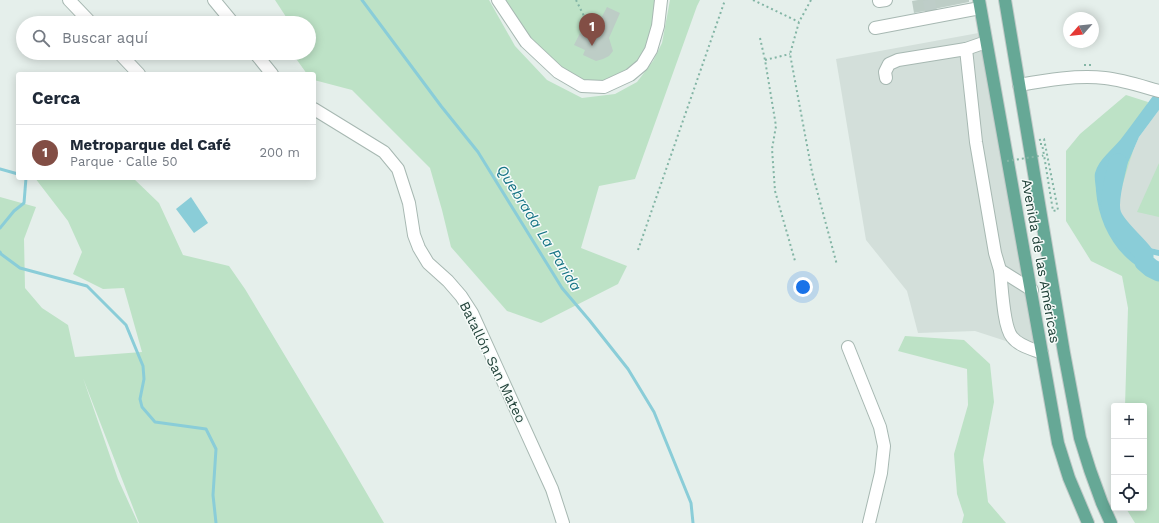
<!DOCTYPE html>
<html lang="es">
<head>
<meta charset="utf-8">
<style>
  :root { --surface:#fff; --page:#f2f2f3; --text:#1f2937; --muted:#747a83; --line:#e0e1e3; --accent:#824e45 }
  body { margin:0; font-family:"Work Sans",sans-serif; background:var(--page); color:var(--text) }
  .controls { position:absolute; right:12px; bottom:12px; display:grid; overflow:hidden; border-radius:4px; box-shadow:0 2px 10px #0003 }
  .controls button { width:36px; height:36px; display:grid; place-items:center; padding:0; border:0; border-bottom:1px solid var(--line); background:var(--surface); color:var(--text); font:20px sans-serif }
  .compass { position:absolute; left:1063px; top:12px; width:36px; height:36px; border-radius:50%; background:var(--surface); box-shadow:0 2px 10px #0003; rotate:243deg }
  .you { position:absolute; left:803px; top:287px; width:14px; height:14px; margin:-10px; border:3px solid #fff; border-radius:50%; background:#1a73e8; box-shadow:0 0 0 6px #1a73e833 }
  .badge { display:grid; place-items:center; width:26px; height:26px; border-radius:50%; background:var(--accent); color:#fff; font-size:13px; font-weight:700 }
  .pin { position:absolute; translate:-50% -33px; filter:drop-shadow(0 1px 2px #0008) }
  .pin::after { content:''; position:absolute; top:21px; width:14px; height:12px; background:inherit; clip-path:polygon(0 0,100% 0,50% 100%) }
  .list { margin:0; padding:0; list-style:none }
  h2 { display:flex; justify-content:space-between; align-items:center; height:52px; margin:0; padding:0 16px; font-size:17px }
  h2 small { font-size:13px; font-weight:400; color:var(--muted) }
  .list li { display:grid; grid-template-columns:26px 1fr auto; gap:12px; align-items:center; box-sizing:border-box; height:56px; padding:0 16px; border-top:1px solid var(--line) }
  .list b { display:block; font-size:15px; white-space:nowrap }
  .list p { margin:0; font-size:13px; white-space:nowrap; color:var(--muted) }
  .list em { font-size:13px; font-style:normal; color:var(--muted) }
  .icon { flex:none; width:22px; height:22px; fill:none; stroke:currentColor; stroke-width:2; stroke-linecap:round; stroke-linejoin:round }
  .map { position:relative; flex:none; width:1159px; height:523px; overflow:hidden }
  .search { position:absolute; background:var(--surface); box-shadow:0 2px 10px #0003; left:16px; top:16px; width:300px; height:44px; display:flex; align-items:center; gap:10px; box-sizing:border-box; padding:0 14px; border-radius:22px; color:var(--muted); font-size:15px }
  .panel { position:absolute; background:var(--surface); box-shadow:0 2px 10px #0003; left:16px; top:72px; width:300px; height:108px; border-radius:4px }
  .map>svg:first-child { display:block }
  .built { fill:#d3dfda }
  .green { fill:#bde2c6 }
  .water { fill:#8acdd8 }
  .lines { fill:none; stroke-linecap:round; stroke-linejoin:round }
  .stream { stroke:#8acdd8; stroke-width:3 }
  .river { stroke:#8acdd8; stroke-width:19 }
  .building { fill:#bdcdc6 }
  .minor-tunnel { stroke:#becdc8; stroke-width:12; stroke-dasharray:12 6; stroke-linecap:butt }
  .minor-casing { stroke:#a7b8b2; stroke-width:14 }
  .major-casing { stroke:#c1cac8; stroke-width:14 }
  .path { stroke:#83b5a5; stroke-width:2; stroke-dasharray:2 3; stroke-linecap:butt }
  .minor { stroke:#fff; stroke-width:12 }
  .major { stroke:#66a896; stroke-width:12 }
  .path-bridge { stroke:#83b5a5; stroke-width:2; stroke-dasharray:2 3; stroke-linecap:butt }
  .labels { text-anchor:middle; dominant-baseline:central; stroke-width:3; stroke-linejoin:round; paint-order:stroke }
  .street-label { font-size:14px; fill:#22433a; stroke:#f6fbf9 }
  .water-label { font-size:15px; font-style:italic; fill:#167485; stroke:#f6fbf9 }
</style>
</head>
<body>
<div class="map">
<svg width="1159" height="523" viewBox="0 0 1159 523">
  <rect width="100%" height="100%" fill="#e5efeb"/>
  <g class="built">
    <polygon points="984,32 1042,353 975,331 918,333 907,291 866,240 836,59"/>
    <polygon points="1159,110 1159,250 1137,245 1132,241 1112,214 1126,167 1139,137"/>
  </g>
  <g class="green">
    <polygon points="275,0 489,0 515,46 547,80 582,98 615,94 637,82 653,61 662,43 670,0 700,0 697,6 635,179 599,186 581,248 627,266 618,284 541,323 507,311 451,247 442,210 430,168 352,90 314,80 314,74 307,74 292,53 309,53 309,23 290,23"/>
    <polygon points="498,0 661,0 642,65 604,87 558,72"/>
    <polygon points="1126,95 1148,102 1108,232 1144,262 1159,266 1159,523 1135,523 1127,510 1127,508 1144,508 1144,406 1125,406 1128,308 1122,276 1091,261 1066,221 1066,151 1080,134"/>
    <polygon points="1159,163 1159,217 1137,212"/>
    <polygon points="35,178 133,178 159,203 183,255 229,266 245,289 341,449 384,523 139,523 83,378 118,479 138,523 0,523 0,197 36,207 24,239 25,288 42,308 68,325 75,357 142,352 124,288 103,289 73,274 82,252 68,221"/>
    <polygon points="905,336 964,340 990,364 994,402 983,460 988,502 1006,523 962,523 964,515 957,494 954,454 968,405 967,369 898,351"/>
  </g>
  <g class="water">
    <path d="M 1159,88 L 1159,110 L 1139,137 L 1126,167 L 1121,173 L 1115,180 L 1111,199 L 1112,214 L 1132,241 L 1137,245 L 1159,250 L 1159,256 L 1150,254 L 1142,256 C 1145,265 1151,268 1159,272 L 1159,276 C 1122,266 1099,229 1096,191 C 1096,186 1094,178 1095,173 C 1099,159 1112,150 1121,139 C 1134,122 1146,105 1159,88 Z"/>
    <polygon points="191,197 208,223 194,233 176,209"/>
  </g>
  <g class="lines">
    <g class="stream">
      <polyline points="362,0 441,106 478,152 562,288 590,321 628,369 654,412 691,503 693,523"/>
      <polyline points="0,169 18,174"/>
      <polyline points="0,228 14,211 24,203 26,178"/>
      <polyline points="0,252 1,254 20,268 87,286 126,325 143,366 144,379 140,399 142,407 155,422 206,429 216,449 213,495 216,523"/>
    </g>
    <path class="river" d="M 1118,163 C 1115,177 1107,202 1112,215 C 1117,228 1136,243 1144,254 L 1144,262 L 1151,268 L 1159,272"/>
  </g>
  <g class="building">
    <polygon points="918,0 969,0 969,2 914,13 912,1"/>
    <polygon points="607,7 620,13 609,38 613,51 609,56 603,59 596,61 583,55 585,50 574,45 580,33 591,38"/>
  </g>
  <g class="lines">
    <polyline class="minor-tunnel" points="929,0 931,11"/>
    <defs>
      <g id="minor">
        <polyline points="69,0 91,23"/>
        <polyline points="214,0 233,23"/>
        <polyline points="498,0 526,42 558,72 582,86 604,87 630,75 642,65 651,50 658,26 661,0"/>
        <polyline points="879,1 886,0"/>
        <polyline points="875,28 980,8"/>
        <polyline points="986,42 966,49 976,142 995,253 1000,270 1032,290"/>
        <polyline points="119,53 139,74"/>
        <polyline points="255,53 272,74"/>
        <polyline points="886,78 885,72 889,64 898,60 966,49"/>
        <path d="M 1019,85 C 1047,80 1077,75 1105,78 C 1123,80 1141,86 1159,91"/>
        <polyline points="314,109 384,152 398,169 409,203 414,235 419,248 428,263 448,281 461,296 472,313 552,489 563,523"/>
        <path d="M 1000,270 C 1002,286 1003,326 1012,337 C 1019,346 1032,349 1042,353"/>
        <polyline points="848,347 880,427 884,446 881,473 869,523"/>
      </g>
      <g id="major">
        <polyline points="979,0 1058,443 1069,478 1088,523"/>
        <polyline points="1005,0 1064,353 1080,438 1090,470 1102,503 1111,523"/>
      </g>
    </defs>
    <use href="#minor" class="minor-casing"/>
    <use href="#major" class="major-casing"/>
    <g class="path">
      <polyline points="576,0 591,30"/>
      <polyline points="753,0 799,22"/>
      <polyline points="811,0 799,22 790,54 812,172 837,265"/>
      <polyline points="760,38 765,60 776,126 772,149 775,191 795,261"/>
      <polyline points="765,60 790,54"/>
      <polyline points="1084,65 1094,65"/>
      <polyline points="1039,140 1044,139 1058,210 1053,211 1044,155 1042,156"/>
      <polyline points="1040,144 1042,144 1044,155"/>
      <polyline points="638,250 725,0"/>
    </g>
    <use href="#minor" class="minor"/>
    <use href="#major" class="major"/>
    <polyline class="path-bridge" points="1007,161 1039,156"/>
  </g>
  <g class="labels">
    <g class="street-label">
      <text transform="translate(1041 261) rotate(80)">Avenida de las Américas</text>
      <text transform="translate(493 362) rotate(64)">Batallón San Mateo</text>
    </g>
    <g class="water-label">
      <text transform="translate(539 228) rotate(58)">Quebrada La Parida</text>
    </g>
  </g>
</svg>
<div class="controls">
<button>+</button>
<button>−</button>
<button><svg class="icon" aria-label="locate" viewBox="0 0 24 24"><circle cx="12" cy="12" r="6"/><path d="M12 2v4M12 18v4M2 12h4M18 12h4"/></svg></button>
</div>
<svg class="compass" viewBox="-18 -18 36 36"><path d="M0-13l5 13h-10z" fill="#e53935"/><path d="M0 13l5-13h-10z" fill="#747a83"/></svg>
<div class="you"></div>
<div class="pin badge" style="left:592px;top:46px">1</div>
<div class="search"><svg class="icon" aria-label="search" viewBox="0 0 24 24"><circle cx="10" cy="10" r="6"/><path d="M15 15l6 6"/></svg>Buscar aquí</div>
<section class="panel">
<h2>Cerca<small></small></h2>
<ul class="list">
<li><span class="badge">1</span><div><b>Metroparque del Café</b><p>Parque · Calle 50</p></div><em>200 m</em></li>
</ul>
</section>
</div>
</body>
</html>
